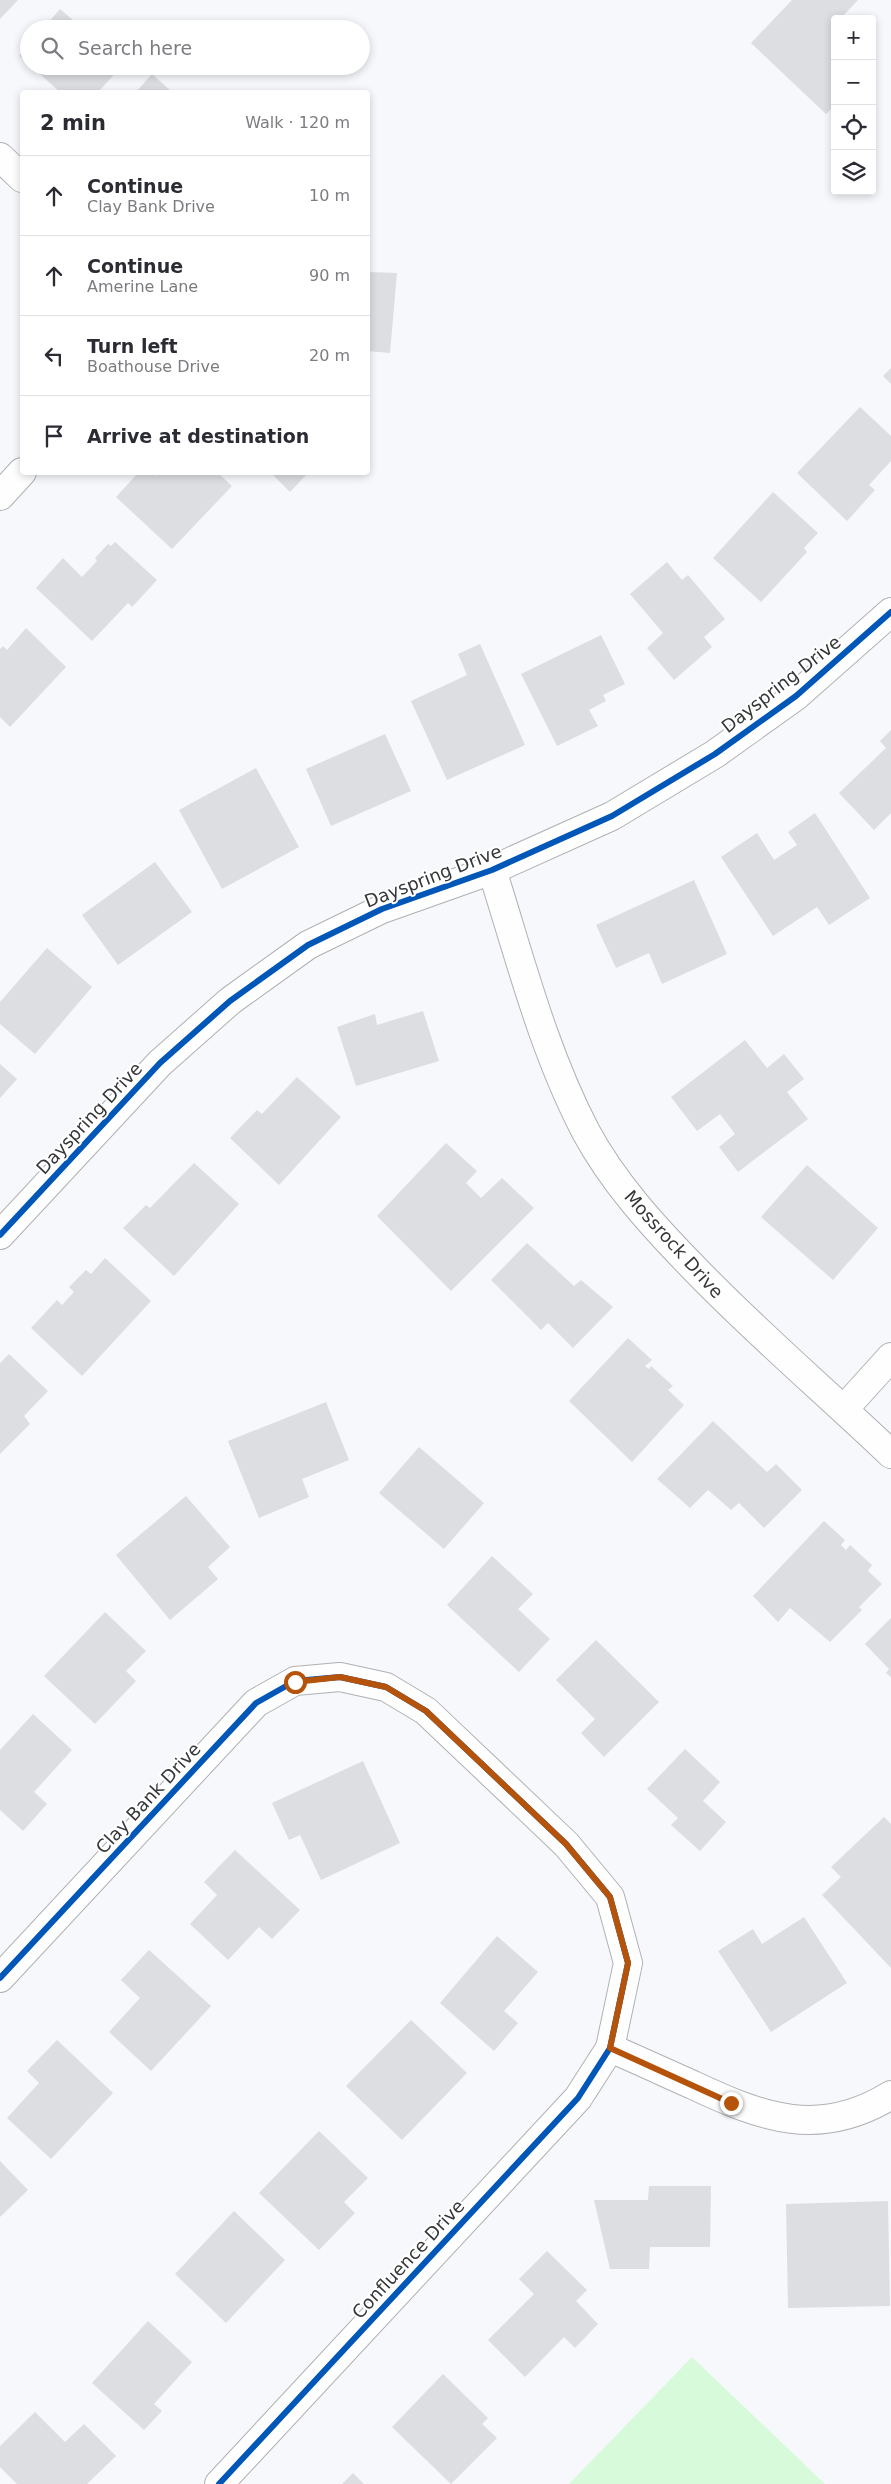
<!DOCTYPE html>
<html lang="en">
<head>
<meta charset="utf-8">
<style>
  :root { --surface:#fff; --page:#f2f2f3; --text:#2b2b33; --muted:#7c7c81; --line:#e1e1e2 }
  body { margin:0; font-family:"DejaVu Sans",sans-serif; background:var(--page); color:var(--text) }
  .controls { position:absolute; right:15px; top:15px; display:grid; overflow:hidden; border-radius:5px; box-shadow:0 2px 8px #0003 }
  .controls button { width:45px; height:45px; display:grid; place-items:center; padding:0; border:0; border-bottom:1px solid var(--line); background:var(--surface); color:var(--text); font:25px sans-serif }
  .stop { position:absolute; width:15px; height:15px; margin:-11px; border:4px solid #b45309; border-radius:50%; background:#fff }
  .stop.end { background:#b45309; border-color:#fff; box-shadow:0 1px 5px #0008 }
  .list { margin:0; padding:0; list-style:none }
  h2 { display:flex; justify-content:space-between; align-items:center; height:65px; margin:0; padding:0 20px; font-size:21px }
  h2 small { font-size:16px; font-weight:400; color:var(--muted) }
  .list li { display:grid; grid-template-columns:32px 1fr auto; gap:15px; align-items:center; box-sizing:border-box; height:80px; padding:0 20px; border-top:1px solid var(--line) }
  .list b { display:block; font-size:19px; white-space:nowrap }
  .list p { margin:0; font-size:16px; white-space:nowrap; color:var(--muted) }
  .list em { font-size:16px; font-style:normal; color:var(--muted) }
  .icon { flex:none; width:28px; height:28px; fill:none; stroke:currentColor; stroke-width:2; stroke-linecap:round; stroke-linejoin:round }
  .map { position:relative; flex:none; width:891px; height:2484px; overflow:hidden }
  .search { position:absolute; background:var(--surface); box-shadow:0 2px 8px #0003; left:20px; top:20px; width:350px; height:55px; display:flex; align-items:center; gap:12px; box-sizing:border-box; padding:0 18px; border-radius:28px; color:var(--muted); font-size:19px }
  .panel { position:absolute; background:var(--surface); box-shadow:0 2px 8px #0003; left:20px; top:90px; width:350px; height:385px; border-radius:5px }
  .map>svg:first-child { display:block }
  .green { fill:#d7fbda }
  .building { fill:#dddee1 }
  .lines { fill:none; stroke-linecap:round; stroke-linejoin:round }
  .minor-casing { stroke:#afb1b4; stroke-width:30 }
  .minor { stroke:#fefefe; stroke-width:28 }
  .cycleway-casing { stroke:#fff; stroke-width:9 }
  .cycleway { stroke:#0057b8; stroke-width:6 }
  .route { stroke:#b45309; stroke-width:6 }
  .labels { text-anchor:middle; dominant-baseline:central; stroke-width:4; stroke-linejoin:round; paint-order:stroke }
  .street-label { font-size:18px; fill:#343638; stroke:#fff }
</style>
</head>
<body>
<div class="map">
<svg width="891" height="2484" viewBox="0 0 891 2484">
  <rect width="100%" height="100%" fill="#f6f8fb"/>
  <polygon class="green" points="692,2357 825,2484 569,2484"/>
  <g class="building">
    <polygon points="0,0 18,0 0,19"/>
    <polygon points="792,0 858,0 840,19 835,19 835,105 826,114 751,43"/>
    <polygon points="60,9 83,29 43,29"/>
    <polygon points="29,45 29,64 19,56"/>
    <polygon points="31,66 122,66 98,92 60,92"/>
    <polygon points="152,74 172,92 136,92"/>
    <polygon points="368,272 397,273 390,353 368,351"/>
    <polygon points="891,368 891,384 883,376"/>
    <polygon points="860,407 891,436 891,461 869,485 875,490 847,521 797,473"/>
    <polygon points="139,472 152,472 156,476 159,472 217,472 232,486 172,549 116,497"/>
    <polygon points="270,472 309,472 290,492"/>
    <polygon points="773,492 818,533 804,548 807,552 761,602 713,558"/>
    <polygon points="115,542 157,580 132,607 128,603 92,641 36,588 63,558 82,577 97,561 95,558 108,544 111,546"/>
    <polygon points="667,562 682,580 688,575 725,619 704,637 712,647 674,680 647,648 663,633 630,594"/>
    <polygon points="26,628 66,667 10,727 0,717 0,649 3,646 7,650"/>
    <polygon points="601,635 625,684 603,695 606,701 589,710 598,726 557,746 521,674"/>
    <polygon points="480,644 525,745 447,780 411,701 467,675 458,654"/>
    <polygon points="891,730 891,813 874,830 839,793 886,748 880,741"/>
    <polygon points="385,734 411,791 331,826 306,769"/>
    <polygon points="256,768 299,847 222,889 179,810"/>
    <polygon points="815,813 870,898 829,925 817,907 773,936 721,857 757,833 774,860 797,845 788,832"/>
    <polygon points="155,862 192,912 118,965 82,915"/>
    <polygon points="694,880 727,954 662,984 649,953 616,968 596,925"/>
    <polygon points="47,948 92,987 35,1054 0,1024 0,1002"/>
    <polygon points="423,1011 439,1061 356,1086 337,1027 375,1014 377,1025"/>
    <polygon points="745,1040 767,1068 784,1054 804,1079 787,1092 808,1119 738,1172 719,1147 735,1134 720,1114 697,1131 671,1097"/>
    <polygon points="0,1064 17,1079 0,1098"/>
    <polygon points="297,1077 341,1117 279,1185 230,1138 257,1110 262,1114"/>
    <polygon points="446,1143 477,1171 466,1183 481,1198 502,1178 534,1208 451,1291 377,1216"/>
    <polygon points="194,1163 239,1204 174,1276 123,1228 146,1205 150,1208"/>
    <polygon points="807,1165 878,1228 833,1280 761,1217"/>
    <polygon points="527,1243 574,1286 581,1280 613,1307 573,1348 548,1323 541,1330 491,1280"/>
    <polygon points="105,1258 151,1301 82,1376 31,1328 57,1300 62,1305 74,1292 69,1287 86,1270 91,1274"/>
    <polygon points="628,1338 652,1360 645,1366 649,1369 651,1366 673,1386 668,1390 684,1405 632,1462 569,1401"/>
    <polygon points="9,1354 48,1391 24,1416 30,1424 0,1454 0,1363"/>
    <polygon points="326,1402 349,1460 302,1479 309,1497 259,1518 228,1441"/>
    <polygon points="713,1421 767,1472 776,1464 802,1490 764,1528 739,1503 731,1510 708,1490 690,1508 657,1479"/>
    <polygon points="419,1447 484,1503 444,1549 379,1493"/>
    <polygon points="186,1496 230,1547 208,1567 218,1579 170,1620 116,1555"/>
    <polygon points="824,1521 845,1540 841,1545 846,1550 850,1545 872,1565 868,1571 882,1584 859,1607 862,1610 830,1642 790,1608 778,1622 753,1596"/>
    <polygon points="492,1556 533,1594 518,1609 550,1639 519,1672 447,1605"/>
    <polygon points="105,1612 146,1651 126,1671 136,1681 95,1724 44,1676"/>
    <polygon points="891,1618 891,1677 886,1673 889,1669 865,1644"/>
    <polygon points="596,1640 659,1702 604,1757 581,1733 595,1719 556,1680"/>
    <polygon points="33,1714 72,1750 34,1792 47,1804 23,1831 0,1810 0,1750"/>
    <polygon points="685,1749 720,1782 703,1801 726,1822 700,1851 671,1825 678,1818 647,1789"/>
    <polygon points="363,1761 400,1843 321,1880 300,1835 289,1840 272,1803"/>
    <polygon points="884,1817 891,1824 891,1968 822,1895 841,1877 831,1867"/>
    <polygon points="235,1850 300,1910 272,1939 259,1927 228,1960 190,1924 217,1895 204,1882"/>
    <polygon points="804,1917 847,1983 771,2032 718,1951 753,1929 762,1944"/>
    <polygon points="497,1936 538,1972 504,2011 518,2023 494,2051 440,2003"/>
    <polygon points="149,1950 211,2006 151,2071 109,2032 140,1998 121,1980"/>
    <polygon points="411,2020 467,2073 402,2140 346,2086"/>
    <polygon points="57,2040 113,2093 51,2159 7,2118 39,2083 27,2071"/>
    <polygon points="319,2131 368,2178 344,2202 355,2213 319,2250 259,2193"/>
    <polygon points="0,2161 28,2190 0,2217"/>
    <polygon points="649,2186 711,2186 710,2247 650,2247 649,2269 610,2269 594,2200 648,2200"/>
    <polygon points="888,2201 890,2306 788,2308 786,2204"/>
    <polygon points="234,2211 285,2260 226,2323 175,2274"/>
    <polygon points="547,2251 587,2290 576,2301 598,2324 575,2348 564,2337 525,2377 488,2340 534,2294 519,2279"/>
    <polygon points="148,2321 192,2362 154,2404 162,2411 144,2430 92,2383"/>
    <polygon points="443,2374 488,2418 482,2424 497,2438 451,2484 392,2427"/>
    <polygon points="35,2412 65,2442 84,2424 116,2456 87,2484 17,2484 0,2467 0,2446"/>
    <polygon points="353,2473 364,2484 342,2484"/>
  </g>
  <g class="lines">
    <defs>
      <g id="minor">
        <polyline points="0,157 22,178"/>
        <polyline points="0,496 22,472"/>
        <path d="M 492,870 C 520,958 543,1050 586,1132 C 613,1182 652,1225 691,1265 C 754,1331 825,1391 891,1454"/>
        <polyline points="0,1235 160,1063 230,1001 308,945 382,909 492,870 612,816 715,754 796,696 891,612"/>
        <polyline points="844,1409 891,1357"/>
        <polyline points="0,1978 256,1703 295,1681 340,1677 386,1687 426,1711 566,1844 610,1897 628,1963 610,2048 578,2098 219,2484"/>
        <path d="M 610,2048 C 638,2060 666,2073 693,2085 C 763,2118 820,2139 891,2095"/>
      </g>
    </defs>
    <use href="#minor" class="minor-casing"/>
    <use href="#minor" class="minor"/>
    <defs>
      <g id="cycleway">
        <polyline points="0,1235 160,1063 230,1001 308,945 382,909 492,870 612,816 715,754 796,696 891,612"/>
        <polyline points="0,1978 256,1703 295,1681 340,1677 386,1687 426,1711 566,1844 610,1897 628,1963 610,2048 578,2098 219,2484"/>
      </g>
    </defs>
    <use href="#cycleway" class="cycleway-casing"/>
    <use href="#cycleway" class="cycleway"/>
  </g>
  <g class="lines">
    <polyline class="route" points="295,1682 340,1677 386,1687 426,1711 566,1844 610,1897 628,1963 610,2048 731,2103"/>
  </g>
  <g class="labels">
    <g class="street-label">
      <text transform="translate(781 684) rotate(-38)">Dayspring Drive</text>
      <text transform="translate(433 876) rotate(-21)">Dayspring Drive</text>
      <text transform="translate(89 1118) rotate(-47)">Dayspring Drive</text>
      <text transform="translate(674 1244) rotate(48)">Mossrock Drive</text>
      <text transform="translate(148 1798) rotate(-47)">Clay Bank Drive</text>
      <text transform="translate(408 2259) rotate(-47)">Confluence Drive</text>
    </g>
  </g>
</svg>
<div class="controls">
<button>+</button>
<button>−</button>
<button><svg class="icon" aria-label="locate" viewBox="0 0 24 24"><circle cx="12" cy="12" r="6"/><path d="M12 2v4M12 18v4M2 12h4M18 12h4"/></svg></button>
<button><svg class="icon" aria-label="layers" viewBox="0 0 24 24"><path d="M12 4l9 5-9 5-9-5zM3 14l9 5 9-5"/></svg></button>
</div>
<div class="stop" style="left:295px;top:1682px"></div>
<div class="stop end" style="left:731px;top:2103px"></div>
<div class="search"><svg class="icon" aria-label="search" viewBox="0 0 24 24"><circle cx="10" cy="10" r="6"/><path d="M15 15l6 6"/></svg>Search here</div>
<section class="panel">
<h2>2 min<small>Walk · 120 m</small></h2>
<ul class="list">
<li><svg class="icon" aria-label="ahead" viewBox="0 0 24 24"><path d="M12 20V5M6 11l6-6 6 6"/></svg><div><b>Continue</b><p>Clay Bank Drive</p></div><em>10 m</em></li>
<li><svg class="icon" aria-label="ahead" viewBox="0 0 24 24"><path d="M12 20V5M6 11l6-6 6 6"/></svg><div><b>Continue</b><p>Amerine Lane</p></div><em>90 m</em></li>
<li><svg class="icon" aria-label="left" viewBox="0 0 24 24"><path d="M17 20v-9H6M10 6l-5 5 5 5"/></svg><div><b>Turn left</b><p>Boathouse Drive</p></div><em>20 m</em></li>
<li><svg class="icon" aria-label="arrive" viewBox="0 0 24 24"><path d="M6 21V4h12l-3 4 3 4H6"/></svg><div><b>Arrive at destination</b></div></li>
</ul>
</section>
</div>
</body>
</html>
